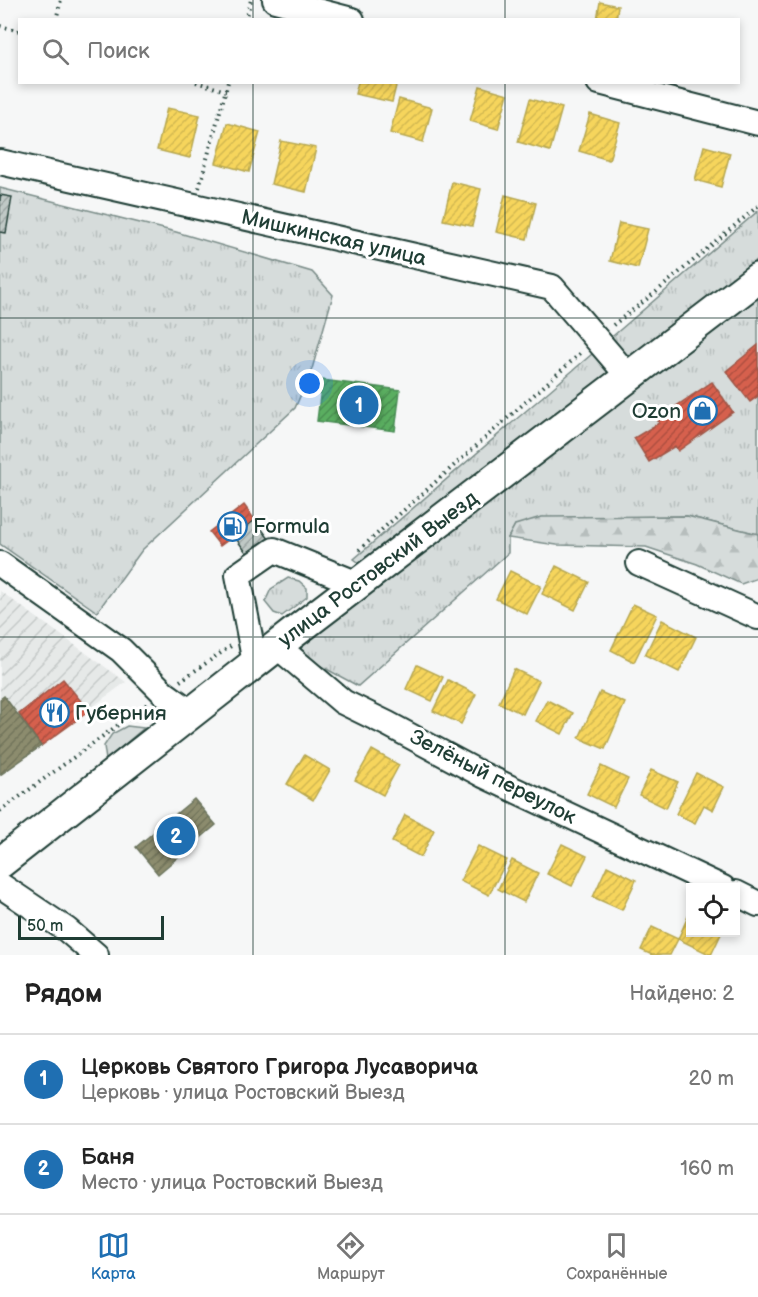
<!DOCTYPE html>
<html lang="ru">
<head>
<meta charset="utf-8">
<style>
  :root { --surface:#fff; --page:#f6f6f6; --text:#222; --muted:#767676; --line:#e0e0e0; --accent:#1f6fb2 }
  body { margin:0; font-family:"Balsamiq Sans",sans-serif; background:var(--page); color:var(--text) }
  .controls { position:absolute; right:18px; bottom:18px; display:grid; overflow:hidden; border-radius:0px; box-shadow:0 3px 9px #0003 }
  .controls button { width:54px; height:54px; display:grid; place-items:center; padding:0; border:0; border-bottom:2px solid var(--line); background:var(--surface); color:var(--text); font:30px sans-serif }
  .scale { position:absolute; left:18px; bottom:15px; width:146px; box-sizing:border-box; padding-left:6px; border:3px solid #1f3d34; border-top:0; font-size:16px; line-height:21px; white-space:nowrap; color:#1f3d34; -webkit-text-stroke:4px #fff; paint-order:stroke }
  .you { position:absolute; left:310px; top:384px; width:21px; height:21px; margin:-15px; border:4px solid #fff; border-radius:50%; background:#1a73e8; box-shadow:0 0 0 9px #1a73e833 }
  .badge { display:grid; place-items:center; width:39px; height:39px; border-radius:50%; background:var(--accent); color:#fff; font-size:20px; font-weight:700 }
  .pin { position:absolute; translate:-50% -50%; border:3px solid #fff; box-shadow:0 2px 6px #0006 }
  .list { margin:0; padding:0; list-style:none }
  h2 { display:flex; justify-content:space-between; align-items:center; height:78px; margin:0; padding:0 24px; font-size:26px }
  h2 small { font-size:20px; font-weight:400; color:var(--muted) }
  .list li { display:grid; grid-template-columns:39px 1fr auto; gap:18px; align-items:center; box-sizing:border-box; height:90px; padding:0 24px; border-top:2px solid var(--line) }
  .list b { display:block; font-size:22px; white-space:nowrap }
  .list p { margin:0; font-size:20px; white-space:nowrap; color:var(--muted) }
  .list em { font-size:20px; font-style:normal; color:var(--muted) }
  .icon { flex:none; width:33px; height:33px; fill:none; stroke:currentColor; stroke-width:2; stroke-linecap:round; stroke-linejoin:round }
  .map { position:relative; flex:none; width:758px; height:955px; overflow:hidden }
  .search { position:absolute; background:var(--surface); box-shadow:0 3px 9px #0003; left:18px; right:18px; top:18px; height:66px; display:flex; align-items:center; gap:15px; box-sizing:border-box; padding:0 21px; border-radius:0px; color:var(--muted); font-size:22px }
  .sheet { height:258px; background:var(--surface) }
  nav { display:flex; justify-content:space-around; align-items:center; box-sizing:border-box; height:84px; border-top:2px solid var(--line); background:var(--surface); font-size:16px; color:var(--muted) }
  nav a { display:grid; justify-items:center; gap:3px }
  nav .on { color:var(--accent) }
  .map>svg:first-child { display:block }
  .industrial { fill:url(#industrial-furrows) }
  .grass { fill:url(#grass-tufts); stroke:#7a8c88; stroke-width:1.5 }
  .forest { fill:url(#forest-firs); stroke:#7a8c88; stroke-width:1.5 }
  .homes { fill:url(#homes-hatch); stroke:#b6a750; stroke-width:1.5 }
  .shops { fill:url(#shops-hatch); stroke:#9f5646; stroke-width:1.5 }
  .public { fill:url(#public-hatch); stroke:#488c54; stroke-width:1.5 }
  .industry { fill:url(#industry-hatch); stroke:#6b745d; stroke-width:1.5 }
  .building { fill:url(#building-hatch); stroke:#1f3d34; stroke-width:1.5 }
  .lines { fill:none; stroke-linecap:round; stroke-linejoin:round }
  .minor-casing { stroke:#1f3d34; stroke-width:28 }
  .major-casing { stroke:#1f3d34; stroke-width:34 }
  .path { stroke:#1f3d34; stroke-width:4; stroke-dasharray:1.5 4.5; stroke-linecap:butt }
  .minor { stroke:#fff; stroke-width:24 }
  .major { stroke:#fff; stroke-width:30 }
  .grid { fill:none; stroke:#1f3d34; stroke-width:1.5; stroke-opacity:0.55 }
  .labels { text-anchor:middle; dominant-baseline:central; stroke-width:6; stroke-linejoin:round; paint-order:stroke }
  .street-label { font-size:21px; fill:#1f3d34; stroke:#fff }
  .poi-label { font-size:21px; fill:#1f3d34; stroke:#fff; text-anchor:start }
</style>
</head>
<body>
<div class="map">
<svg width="758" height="955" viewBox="0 0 758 955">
  <defs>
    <pattern id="industrial-furrows" width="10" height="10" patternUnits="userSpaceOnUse" patternTransform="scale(1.5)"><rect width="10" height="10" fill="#e6e9e8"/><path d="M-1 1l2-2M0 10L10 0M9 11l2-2" fill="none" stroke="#c5c9c8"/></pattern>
    <pattern id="grass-tufts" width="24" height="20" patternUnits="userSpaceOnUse" patternTransform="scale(1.5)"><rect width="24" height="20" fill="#d6dcdb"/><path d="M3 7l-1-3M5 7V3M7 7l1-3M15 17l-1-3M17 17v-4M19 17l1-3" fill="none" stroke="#b7bebd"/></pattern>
    <pattern id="forest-firs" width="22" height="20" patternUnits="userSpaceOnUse" patternTransform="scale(1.5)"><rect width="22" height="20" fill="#d6dcdb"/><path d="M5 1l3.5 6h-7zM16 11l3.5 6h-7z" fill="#b7bebd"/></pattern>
    <pattern id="homes-hatch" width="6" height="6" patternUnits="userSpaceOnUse" patternTransform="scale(1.5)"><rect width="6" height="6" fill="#f6d55c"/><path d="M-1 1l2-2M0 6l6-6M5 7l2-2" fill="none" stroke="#d2b851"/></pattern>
    <pattern id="shops-hatch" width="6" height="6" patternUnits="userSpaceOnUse" patternTransform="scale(1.5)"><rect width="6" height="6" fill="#d6604d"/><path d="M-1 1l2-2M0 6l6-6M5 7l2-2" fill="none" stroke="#ad5041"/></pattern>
    <pattern id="public-hatch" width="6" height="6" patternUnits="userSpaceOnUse" patternTransform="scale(1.5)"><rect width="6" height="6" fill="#5aae61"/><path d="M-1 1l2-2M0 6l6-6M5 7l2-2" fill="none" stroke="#4a8f51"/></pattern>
    <pattern id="industry-hatch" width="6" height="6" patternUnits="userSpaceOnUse" patternTransform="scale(1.5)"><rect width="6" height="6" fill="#8c8c6e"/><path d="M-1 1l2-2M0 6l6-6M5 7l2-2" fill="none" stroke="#72745b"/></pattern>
    <pattern id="building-hatch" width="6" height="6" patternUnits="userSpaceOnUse" patternTransform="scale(1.5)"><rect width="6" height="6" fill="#c0c9c6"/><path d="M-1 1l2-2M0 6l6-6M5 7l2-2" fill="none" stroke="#9ba4a2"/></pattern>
  </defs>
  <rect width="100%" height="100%" fill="#f6f7f7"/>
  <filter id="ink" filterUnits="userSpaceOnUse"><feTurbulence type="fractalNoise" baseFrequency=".0167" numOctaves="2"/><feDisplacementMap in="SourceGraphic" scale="12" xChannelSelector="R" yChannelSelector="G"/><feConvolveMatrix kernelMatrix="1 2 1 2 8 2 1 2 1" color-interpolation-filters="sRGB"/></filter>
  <g filter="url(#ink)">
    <polygon class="industrial" points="0,591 126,682 0,775"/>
    <g class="grass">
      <polygon points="0,188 176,232 312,272 333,295 312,369 295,408 142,550 97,612 0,544"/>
      <polygon points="758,211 758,259 365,567 354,559"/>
      <polygon points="758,287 758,534 687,516 617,517 515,525 508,538 508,553 358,686 306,658 297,641"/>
      <polygon points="288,578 299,581 307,588 307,597 282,616 274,613 265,602 271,589"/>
      <polygon points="127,726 144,728 106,760 104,746 112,734"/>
    </g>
    <polygon class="forest" points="687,516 758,534 758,578 741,584 697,564 646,547 557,545 508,538 515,525 541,517"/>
    <g class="homes">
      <polygon points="600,2 618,6 616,20 597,20"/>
      <polygon points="358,82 397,82 392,102 355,94"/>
      <polygon points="480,86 508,94 498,129 470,121"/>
      <polygon points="399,99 432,108 423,142 390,133"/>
      <polygon points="530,99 562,108 550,151 518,142"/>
      <polygon points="167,108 200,115 190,158 157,150"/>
      <polygon points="590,114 620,123 609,160 579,151"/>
      <polygon points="227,123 260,132 249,172 216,163"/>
      <polygon points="281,141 316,148 306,192 271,184"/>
      <polygon points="704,146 730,153 721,187 695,180"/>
      <polygon points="452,182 481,189 472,226 443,220"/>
      <polygon points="505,195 536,203 527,239 496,232"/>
      <polygon points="619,223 648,229 638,268 610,261"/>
      <polygon points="556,566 589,582 575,610 542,594"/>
      <polygon points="510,571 541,586 527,614 496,599"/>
      <polygon points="633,604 657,615 634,662 611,650"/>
      <polygon points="662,620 696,637 679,672 645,655"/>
      <polygon points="417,665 443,677 432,701 406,689"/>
      <polygon points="514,669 539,681 523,714 499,703"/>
      <polygon points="448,680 476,694 461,724 433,711"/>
      <polygon points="600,692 625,703 605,749 579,738"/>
      <polygon points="547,700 573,713 562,734 536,721"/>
      <polygon points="372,750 399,765 383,795 355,780"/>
      <polygon points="304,755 330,770 313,800 287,784"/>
      <polygon points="601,766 628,779 614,807 587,794"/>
      <polygon points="651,770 678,782 666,808 639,795"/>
      <polygon points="696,773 724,787 713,810 704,805 695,823 676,814"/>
      <polygon points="405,815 434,830 421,857 392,842"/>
      <polygon points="562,844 587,856 572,886 547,874"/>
      <polygon points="478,846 507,860 489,895 460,881"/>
      <polygon points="512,860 538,873 524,902 498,889"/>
      <polygon points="607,866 636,880 622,910 593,897"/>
      <polygon points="690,912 690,932 722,932 711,955 678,939"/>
      <polygon points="652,927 678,939 670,955 652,955 641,950"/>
    </g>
    <g class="shops">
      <polygon points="758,345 758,396 750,402 726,371"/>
      <polygon points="712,382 733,412 678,451 675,446 649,462 634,438 659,423 657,419"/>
      <polygon points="244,505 255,520 220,546 209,532"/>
      <polygon points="63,679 89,711 41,746 19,714"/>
    </g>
    <polygon class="public" points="322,380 400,390 395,431 317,421"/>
    <g class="industry">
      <polygon points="4,696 41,746 0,775 0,699"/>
      <polygon points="194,799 216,825 158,874 136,847"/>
    </g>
    <g class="building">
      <polygon points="0,195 12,197 6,233 0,232"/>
      <polygon points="255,520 281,555 260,571 234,536"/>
    </g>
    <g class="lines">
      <defs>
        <g id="minor">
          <polyline points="275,0 352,20"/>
          <polyline points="599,82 758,123"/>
          <polyline points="0,162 552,287 629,377"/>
          <polyline points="639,563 758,617"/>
          <polyline points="0,564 121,650 164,693 192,713"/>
          <polyline points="277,646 343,702 388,724 483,775 723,888"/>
          <polyline points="255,663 238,575 274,550 358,584"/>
          <polyline points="0,885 67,930 96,955"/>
          <polyline points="736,893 758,904"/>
        </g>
        <polyline id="major" points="0,863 292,634 758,278"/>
      </defs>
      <use href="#minor" class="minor-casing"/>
      <use href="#major" class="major-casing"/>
      <g class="path">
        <polyline points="56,20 61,0"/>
        <polyline points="246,20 251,0"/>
        <polyline points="0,26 20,31"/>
        <polyline points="196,82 226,91"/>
        <polyline points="199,188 228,82"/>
        <polyline points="613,325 656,292 758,206"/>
        <polyline points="359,550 582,352"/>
        <polyline points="180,681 231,646"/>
        <polyline points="0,811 147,704"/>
      </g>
      <use href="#minor" class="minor"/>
      <use href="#major" class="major"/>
    </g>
  </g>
  <path class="grid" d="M 253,0 L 253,20M 505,0 L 505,20M 253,82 L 253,955M 505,82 L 505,955M 0,318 L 758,318M 0,637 L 758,637"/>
  <defs>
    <symbol id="shop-ring" viewBox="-11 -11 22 22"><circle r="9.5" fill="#fff" stroke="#1f6fb2" stroke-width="1.5"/><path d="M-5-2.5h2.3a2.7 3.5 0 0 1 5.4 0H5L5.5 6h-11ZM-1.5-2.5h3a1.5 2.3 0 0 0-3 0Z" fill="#1f6fb2"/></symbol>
    <symbol id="fuel-ring" viewBox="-11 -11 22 22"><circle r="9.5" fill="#fff" stroke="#1f6fb2" stroke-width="1.5"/><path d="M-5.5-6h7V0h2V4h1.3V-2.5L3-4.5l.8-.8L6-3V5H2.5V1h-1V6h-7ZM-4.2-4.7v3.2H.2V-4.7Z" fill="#1f6fb2"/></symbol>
    <symbol id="restaurant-ring" viewBox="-11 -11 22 22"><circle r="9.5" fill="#fff" stroke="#1f6fb2" stroke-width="1.5"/><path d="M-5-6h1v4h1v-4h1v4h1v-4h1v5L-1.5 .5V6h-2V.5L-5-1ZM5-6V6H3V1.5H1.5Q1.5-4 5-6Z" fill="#1f6fb2"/></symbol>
  </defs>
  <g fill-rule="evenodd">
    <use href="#shop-ring" x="686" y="394" width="33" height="33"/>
    <use href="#fuel-ring" x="216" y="510" width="33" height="33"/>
    <use href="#restaurant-ring" x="38" y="696" width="33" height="33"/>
  </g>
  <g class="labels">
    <g class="street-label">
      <text transform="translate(334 238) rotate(13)">Мишкинская улица</text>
      <text transform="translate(378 569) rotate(-37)">улица Ростовский Выезд</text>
      <text transform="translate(493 777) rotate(27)">Зелёный переулок</text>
    </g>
    <g class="poi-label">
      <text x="681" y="411" text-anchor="end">Ozon</text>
      <text x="253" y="526">Formula</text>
      <text x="75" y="713">Губерния</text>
    </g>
  </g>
</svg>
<div class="controls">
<button><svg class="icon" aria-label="locate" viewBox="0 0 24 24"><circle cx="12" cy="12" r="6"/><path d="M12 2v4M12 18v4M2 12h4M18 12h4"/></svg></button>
</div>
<div class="scale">50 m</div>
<div class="you"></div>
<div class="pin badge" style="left:359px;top:405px">1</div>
<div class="pin badge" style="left:176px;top:836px">2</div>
<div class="search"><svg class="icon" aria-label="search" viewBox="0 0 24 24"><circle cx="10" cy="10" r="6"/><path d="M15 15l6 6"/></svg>Поиск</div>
</div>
<section class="sheet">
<h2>Рядом<small>Найдено: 2</small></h2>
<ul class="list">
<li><span class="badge">1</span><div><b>Церковь Святого Григора Лусаворича</b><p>Церковь · улица Ростовский Выезд</p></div><em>20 m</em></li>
<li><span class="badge">2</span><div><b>Баня</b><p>Место · улица Ростовский Выезд</p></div><em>160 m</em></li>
</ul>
</section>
<nav>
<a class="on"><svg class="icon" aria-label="map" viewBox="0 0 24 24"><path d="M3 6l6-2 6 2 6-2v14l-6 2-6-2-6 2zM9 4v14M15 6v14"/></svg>Карта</a>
<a><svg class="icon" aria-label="directions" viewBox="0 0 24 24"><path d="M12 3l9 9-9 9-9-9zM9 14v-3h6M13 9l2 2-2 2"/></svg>Маршрут</a>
<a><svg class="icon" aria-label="saved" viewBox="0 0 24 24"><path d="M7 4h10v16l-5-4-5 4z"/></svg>Сохранённые</a>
</nav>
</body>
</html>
